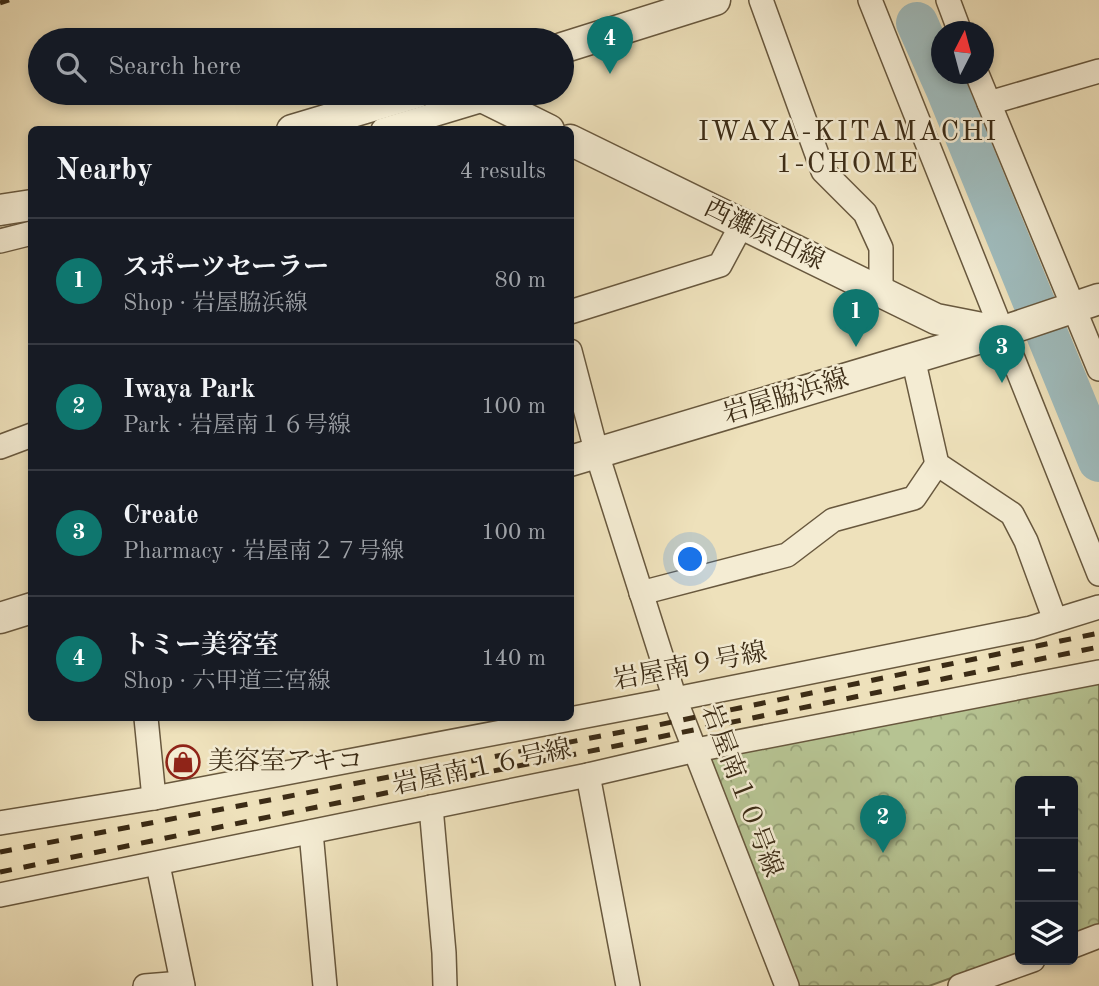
<!DOCTYPE html>
<html lang="en">
<head>
<meta charset="utf-8">
<style>
  :root { --surface:#171b24; --page:#20242c; --text:#f1f3f6; --muted:#9ea1a6; --line:#363941; --accent:#0f766e }
  body { margin:0; font-family:"Old Standard TT","Noto Serif JP",serif; background:var(--page); color:var(--text) }
  .controls { position:absolute; right:21px; bottom:21px; display:grid; overflow:hidden; border-radius:10px; box-shadow:0 4px 10px #0003 }
  .controls button { width:63px; height:63px; display:grid; place-items:center; padding:0; border:0; border-bottom:2px solid var(--line); background:var(--surface); color:var(--text); font:35px sans-serif }
  .compass { position:absolute; left:931px; top:21px; width:63px; height:63px; border-radius:50%; background:var(--surface); box-shadow:0 4px 10px #0003; rotate:6deg }
  .you { position:absolute; left:691px; top:560px; width:24px; height:24px; margin:-18px; border:5px solid #fff; border-radius:50%; background:#1a73e8; box-shadow:0 0 0 10px #1a73e833 }
  .badge { display:grid; place-items:center; width:46px; height:46px; border-radius:50%; background:var(--accent); color:#fff; font-size:23px; font-weight:700 }
  .pin { position:absolute; translate:-50% -58px; filter:drop-shadow(0 2px 4px #0008) }
  .pin::after { content:''; position:absolute; top:37px; width:24px; height:21px; background:inherit; clip-path:polygon(0 0,100% 0,50% 100%) }
  .list { margin:0; padding:0; list-style:none }
  h2 { display:flex; justify-content:space-between; align-items:center; height:91px; margin:0; padding:0 28px; font-size:30px }
  h2 small { font-size:23px; font-weight:400; color:var(--muted) }
  .list li { display:grid; grid-template-columns:46px 1fr auto; gap:21px; align-items:center; box-sizing:border-box; height:126px; padding:0 28px; border-top:2px solid var(--line) }
  .list b { display:block; font-size:26px; white-space:nowrap }
  .list p { margin:0; font-size:23px; white-space:nowrap; color:var(--muted) }
  .list em { font-size:23px; font-style:normal; color:var(--muted) }
  .icon { flex:none; width:38px; height:38px; fill:none; stroke:currentColor; stroke-width:2; stroke-linecap:round; stroke-linejoin:round }
  .map { position:relative; flex:none; width:1099px; height:986px; overflow:hidden }
  .search { position:absolute; background:var(--surface); box-shadow:0 4px 10px #0003; left:28px; top:28px; width:546px; height:77px; display:flex; align-items:center; gap:18px; box-sizing:border-box; padding:0 24px; border-radius:38px; color:var(--muted); font-size:26px }
  .panel { position:absolute; background:var(--surface); box-shadow:0 4px 10px #0003; left:28px; top:126px; width:546px; height:595px; border-radius:10px }
  .map>svg:first-child { display:block }
  .park { fill:url(#park-crowns); stroke:#787754; stroke-width:2 }
  .lines { fill:none; stroke-linecap:round; stroke-linejoin:round }
  .river { stroke:#9fbbbc; stroke-width:42 }
  .minor-casing { stroke:#68583e; stroke-width:26 }
  .tertiary-casing { stroke:#68583e; stroke-width:33 }
  .minor { stroke:#f4ecd3; stroke-width:23 }
  .tertiary { stroke:#f4ecd3; stroke-width:30 }
  .rail { stroke:#3b2b15; stroke-width:5; stroke-dasharray:12 12; stroke-linecap:butt }
  .labels { text-anchor:middle; dominant-baseline:central; stroke-width:5; stroke-linejoin:round; paint-order:stroke }
  .street-label { font-size:26px; fill:#3b2b15; stroke:#f4ecd3 }
  .poi-label { font-size:26px; fill:#3b2b15; stroke:#f4ecd3; text-anchor:start }
  .neighbourhood-label { font-size:28px; letter-spacing:2px; fill:#3b2b15; stroke:#f4ecd3 }
</style>
</head>
<body>
<div class="map">
<svg width="1099" height="986" viewBox="0 0 1099 986">
  <defs>
    <pattern id="park-crowns" width="20" height="18" patternUnits="userSpaceOnUse" patternTransform="scale(1.75)"><rect width="20" height="18" fill="#b6c392"/><path d="M2 6a3 3 0 1 1 6 0M12 15a3 3 0 1 1 6 0" fill="none" stroke="#959f76"/></pattern>
  </defs>
  <rect width="100%" height="100%" fill="#eee1bb"/>
  <filter id="stains"><feTurbulence type="fractalNoise" baseFrequency=".00286" numOctaves="4"/><feColorMatrix values="0 0 0 0 .2 0 0 0 0 .09 0 0 0 0 .02 0 0 0 .5 -.17"/></filter>
  <radialGradient id="worn" r=".72"><stop offset=".6" stop-color="#630" stop-opacity="0"/><stop offset="1" stop-color="#630" stop-opacity=".3"/></radialGradient>
  <polygon class="park" points="1099,679 1099,925 1073,934 1073,781 1020,781 1020,953 929,986 798,986 707,756"/>
  <g class="lines">
    <polyline class="river" points="917,23 947,90 1099,461"/>
    <defs>
      <g id="minor">
        <polyline points="761,0 823,171 865,213 881,248 881,292"/>
        <polyline points="870,0 1099,574"/>
        <polyline points="948,0 960,32"/>
        <polyline points="977,74 1099,369"/>
        <polyline points="989,103 1099,71"/>
        <polyline points="383,130 486,99"/>
        <polyline points="0,241 32,233"/>
        <polyline points="570,312 720,265 742,224"/>
        <polyline points="570,351 597,454 675,699 787,986"/>
        <polyline points="913,358 937,464 1012,514 1026,541 1055,620"/>
        <polyline points="0,447 32,435"/>
        <polyline points="641,593 787,555 833,520 914,498 937,464"/>
        <polyline points="146,718 154,798"/>
        <polyline points="588,775 628,986"/>
        <polyline points="431,807 444,953 445,986"/>
        <polyline points="0,823 154,798 675,699 1031,628 1099,607"/>
        <polyline points="311,832 325,986"/>
        <polyline points="158,865 183,986"/>
        <polyline points="0,895 588,775 696,750 1099,672"/>
        <polyline points="1073,946 1099,936"/>
        <polyline points="145,986 182,983"/>
        <polyline points="960,986 1033,960"/>
      </g>
      <g id="tertiary">
        <polyline points="562,48 715,0"/>
        <polyline points="474,93 549,130"/>
        <polyline points="292,130 416,93"/>
        <polyline points="570,140 936,319 997,331"/>
        <polyline points="0,210 32,205"/>
        <polyline points="570,461 1001,332 1099,299"/>
        <polyline points="0,618 32,608"/>
      </g>
    </defs>
    <use href="#minor" class="minor-casing"/>
    <use href="#tertiary" class="tertiary-casing"/>
    <use href="#minor" class="minor"/>
    <use href="#tertiary" class="tertiary"/>
    <g class="rail">
      <polyline points="0,3 9,0"/>
      <polyline points="0,852 653,726 1099,633"/>
      <polyline points="0,872 1099,647"/>
    </g>
  </g>
  <defs>
    <symbol id="shop-ring" viewBox="-11 -11 22 22"><circle r="9.5" fill="#f4ecd3" stroke="#8f2418" stroke-width="1.5"/><path d="M-5-2.5h2.3a2.7 3.5 0 0 1 5.4 0H5L5.5 6h-11ZM-1.5-2.5h3a1.5 2.3 0 0 0-3 0Z" fill="#8f2418"/></symbol>
  </defs>
  <g fill-rule="evenodd">
    <use href="#shop-ring" x="164" y="743" width="38" height="38"/>
  </g>
  <g class="labels">
    <g class="street-label">
      <text transform="translate(764 235) rotate(26)">西灘原田線</text>
      <text transform="translate(786 397) rotate(-17)">岩屋脇浜線</text>
      <text transform="translate(690 667) rotate(-11)">岩屋南９号線</text>
      <text transform="translate(482 768) rotate(-12)">岩屋南１６号線</text>
      <text transform="translate(741 791) rotate(69)">岩屋南１０号線</text>
    </g>
    <g class="poi-label">
      <text x="208" y="762">美容室アキコ</text>
    </g>
    <g class="neighbourhood-label">
      <text x="848" y="133">IWAYA-KITAMACHI<tspan x="848" dy="32">1-CHOME</tspan></text>
    </g>
  </g>
  <rect width="100%" height="100%" filter="url(#stains)"/>
  <rect width="100%" height="100%" fill="url(#worn)"/>
</svg>
<div class="controls">
<button>+</button>
<button>−</button>
<button><svg class="icon" aria-label="layers" viewBox="0 0 24 24"><path d="M12 4l9 5-9 5-9-5zM3 14l9 5 9-5"/></svg></button>
</div>
<svg class="compass" viewBox="-18 -18 36 36"><path d="M0-13l5 13h-10z" fill="#e53935"/><path d="M0 13l5-13h-10z" fill="#9ea1a6"/></svg>
<div class="you"></div>
<div class="pin badge" style="left:856px;top:347px">1</div>
<div class="pin badge" style="left:883px;top:853px">2</div>
<div class="pin badge" style="left:1002px;top:383px">3</div>
<div class="pin badge" style="left:610px;top:74px">4</div>
<div class="search"><svg class="icon" aria-label="search" viewBox="0 0 24 24"><circle cx="10" cy="10" r="6"/><path d="M15 15l6 6"/></svg>Search here</div>
<section class="panel">
<h2>Nearby<small>4 results</small></h2>
<ul class="list">
<li><span class="badge">1</span><div><b>スポーツセーラー</b><p>Shop · 岩屋脇浜線</p></div><em>80 m</em></li>
<li><span class="badge">2</span><div><b>Iwaya Park</b><p>Park · 岩屋南１６号線</p></div><em>100 m</em></li>
<li><span class="badge">3</span><div><b>Create</b><p>Pharmacy · 岩屋南２７号線</p></div><em>100 m</em></li>
<li><span class="badge">4</span><div><b>トミー美容室</b><p>Shop · 六甲道三宮線</p></div><em>140 m</em></li>
</ul>
</section>
</div>
</body>
</html>
